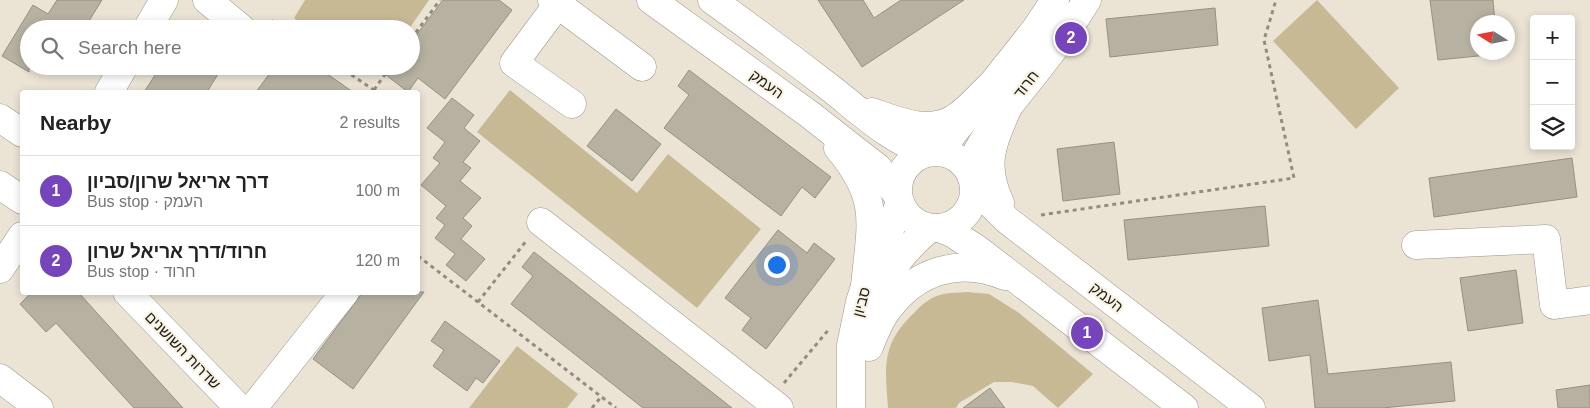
<!DOCTYPE html>
<html lang="en">
<head>
<meta charset="utf-8">
<style>
  :root { --surface:#fff; --page:#f6f6f6; --text:#222; --muted:#767676; --line:#e0e0e0; --accent:#7645bc }
  body { margin:0; font-family:Arial,"Noto Sans Hebrew",sans-serif; background:var(--page); color:var(--text) }
  .controls { position:absolute; right:15px; top:15px; display:grid; overflow:hidden; border-radius:5px; box-shadow:0 2px 8px #0003 }
  .controls button { width:45px; height:45px; display:grid; place-items:center; padding:0; border:0; border-bottom:1px solid var(--line); background:var(--surface); color:var(--text); font:25px sans-serif }
  .compass { position:absolute; left:1470px; top:15px; width:45px; height:45px; border-radius:50%; background:var(--surface); box-shadow:0 2px 8px #0003; rotate:281deg }
  .you { position:absolute; left:776px; top:264px; width:18px; height:18px; margin:-12px; border:4px solid #fff; border-radius:50%; background:#1a73e8; box-shadow:0 0 0 8px #1a73e833 }
  .badge { display:grid; place-items:center; width:32px; height:32px; border-radius:50%; background:var(--accent); color:#fff; font-size:16px; font-weight:700 }
  .pin { position:absolute; translate:-50% -50%; border:2px solid #fff; box-shadow:0 1px 5px #0006 }
  .list { margin:0; padding:0; list-style:none }
  h2 { display:flex; justify-content:space-between; align-items:center; height:65px; margin:0; padding:0 20px; font-size:21px }
  h2 small { font-size:16px; font-weight:400; color:var(--muted) }
  .list li { display:grid; grid-template-columns:32px 1fr auto; gap:15px; align-items:center; box-sizing:border-box; height:70px; padding:0 20px; border-top:1px solid var(--line) }
  .list b { display:block; font-size:19px; white-space:nowrap }
  .list p { margin:0; font-size:16px; white-space:nowrap; color:var(--muted) }
  .list em { font-size:16px; font-style:normal; color:var(--muted) }
  .icon { flex:none; width:28px; height:28px; fill:none; stroke:currentColor; stroke-width:2; stroke-linecap:round; stroke-linejoin:round }
  .map { position:relative; flex:none; width:1590px; height:408px; overflow:hidden }
  .search { position:absolute; background:var(--surface); box-shadow:0 2px 8px #0003; left:20px; top:20px; width:400px; height:55px; display:flex; align-items:center; gap:12px; box-sizing:border-box; padding:0 18px; border-radius:28px; color:var(--muted); font-size:19px }
  .panel { position:absolute; background:var(--surface); box-shadow:0 2px 8px #0003; left:20px; top:90px; width:400px; height:205px; border-radius:5px }
  .map>svg:first-child { display:block }
  .green { fill:#c8b995 }
  .building { fill:#b7b1a2; stroke:#969082 }
  .lines { fill:none; stroke-linecap:round; stroke-linejoin:round }
  .minor-casing { stroke:#9e9889; stroke-width:29 }
  .major-casing { stroke:#9e9889; stroke-width:29 }
  .path { stroke:#918c81; stroke-width:3; stroke-dasharray:4 4; stroke-linecap:butt }
  .minor { stroke:#fff; stroke-width:28 }
  .major { stroke:#fff; stroke-width:28 }
  .labels { text-anchor:middle; dominant-baseline:central; stroke-width:4; stroke-linejoin:round; paint-order:stroke }
  .street-label { font-size:15px; fill:#201e18; stroke:#f8f2e2 }
</style>
</head>
<body>
<div class="map">
<svg width="1590" height="408" viewBox="0 0 1590 408">
  <rect width="100%" height="100%" fill="#ebe4d5"/>
  <g class="green">
    <polygon points="305,0 429,0 409,29 308,29 294,18"/>
    <polygon points="1317,0 1399,88 1356,129 1273,41"/>
    <polygon points="510,90 637,193 668,154 761,229 697,308 477,132"/>
    <path d="M 968,292 L 989,294 L 1019,313 L 1093,374 L 1058,408 L 1033,386 L 1012,382 L 994,382 L 959,403 L 956,408 L 888,408 C 885,365 881,344 915,312 C 921,305 931,297 940,295 C 949,292 959,293 968,292 Z"/>
    <polygon points="517,346 578,394 567,408 469,408"/>
  </g>
  <g class="building">
    <polygon points="57,0 102,0 84,29 29,29 29,72 2,56 33,5 48,14"/>
    <polygon points="443,0 499,0 512,10 445,99 418,78 408,92 386,75 393,66 411,66 411,42"/>
    <polygon points="818,0 863,0 874,18 901,0 964,0 862,67"/>
    <polygon points="1430,0 1493,0 1495,22 1478,22 1478,52 1498,54 1438,60"/>
    <polygon points="1215,8 1218,45 1110,57 1106,19"/>
    <polygon points="161,66 223,66 207,92 144,92"/>
    <polygon points="275,66 316,66 353,92 256,92"/>
    <polygon points="689,70 831,177 815,198 802,187 781,216 664,128 689,95 678,86"/>
    <polygon points="452,98 474,115 464,128 480,141 463,162 471,168 460,181 481,198 463,218 472,226 461,239 485,259 466,281 446,265 455,254 435,238 445,225 436,218 446,206 421,185 440,163 433,158 445,142 427,128"/>
    <polygon points="616,109 661,144 632,181 587,146"/>
    <polygon points="1114,142 1120,194 1063,201 1057,149"/>
    <polygon points="1572,158 1577,197 1434,217 1429,178"/>
    <polygon points="1265,206 1269,246 1128,260 1124,220"/>
    <polygon points="778,230 807,253 814,243 835,259 766,349 742,330 751,318 725,298"/>
    <polygon points="534,252 732,408 643,408 511,304 533,276 522,267"/>
    <polygon points="1516,270 1523,323 1468,331 1460,278"/>
    <polygon points="32,292 78,292 183,408 134,408 56,323 46,332 20,304"/>
    <polygon points="363,292 424,292 353,389 313,359"/>
    <polygon points="1318,300 1328,374 1451,362 1455,401 1382,408 1315,408 1310,355 1269,361 1262,308"/>
    <polygon points="445,321 500,361 483,383 476,378 467,391 433,366 444,350 431,341"/>
    <polygon points="1590,385 1590,408 1558,408 1556,390"/>
    <polygon points="990,388 1005,408 963,408"/>
  </g>
  <g class="lines">
    <defs>
      <g id="minor">
        <polyline points="207,0 242,29"/>
        <polyline points="552,0 642,67"/>
        <polyline points="558,4 514,63 572,104"/>
        <polyline points="147,29 164,0"/>
        <polyline points="109,92 124,66"/>
        <polyline points="0,118 22,133"/>
        <polyline points="933,151 951,136 1035,30 1055,0"/>
        <path d="M 969,170 C 980,140 999,118 1019,93 C 1043,63 1067,33 1087,0"/>
        <polyline points="0,185 22,200"/>
        <polyline points="541,222 779,408"/>
        <polyline points="1416,245 1546,239 1554,305 1590,300"/>
        <polyline points="0,269 22,236"/>
        <polyline points="127,292 239,408"/>
        <path d="M 881,295 C 890,267 907,247 930,228"/>
        <polyline points="0,378 39,408"/>
        <polyline points="253,408 345,292"/>
        <polyline points="851,408 851,345 860,302 869,274 885,243 900,202"/>
      </g>
      <g id="major">
        <polyline points="651,0 809,114 878,168 898,196"/>
        <path d="M 712,0 C 751,28 790,57 829,87 C 860,111 888,139 926,152"/>
        <path d="M 872,112 C 898,121 929,135 955,118 C 968,110 979,96 990,86"/>
        <path d="M 838,148 C 881,199 871,223 865,286"/>
        <circle cx="936" cy="190" r="38"/>
        <polyline points="972,178 981,194 1007,220 1251,408"/>
        <path d="M 1000,203 C 982,165 992,144 1008,107"/>
        <polyline points="939,228 952,233 977,249 1184,408"/>
        <path d="M 869,347 C 874,335 879,320 888,309 C 918,269 960,258 1005,276"/>
      </g>
    </defs>
    <use href="#minor" class="minor-casing"/>
    <use href="#major" class="major-casing"/>
    <g class="path">
      <polyline points="265,24 271,20 283,29"/>
      <polyline points="411,39 440,0"/>
      <polyline points="338,66 377,92"/>
      <polyline points="374,90 391,66"/>
      <polyline points="1041,215 1294,178 1264,40 1276,0"/>
      <polyline points="418,256 616,408"/>
      <polyline points="478,302 527,240"/>
      <polyline points="784,383 830,328"/>
      <polyline points="592,408 601,397"/>
    </g>
    <use href="#minor" class="minor"/>
    <use href="#major" class="major"/>
  </g>
  <g class="labels">
    <g class="street-label">
      <text transform="translate(767 84) rotate(36)">העמק</text>
      <text transform="translate(1026 84) rotate(-52)">חרוד</text>
      <text transform="translate(1107 297) rotate(38)">העמק</text>
      <text transform="translate(861 302) rotate(-75)">סביון</text>
      <text transform="translate(183 350) rotate(46)">שדרות השושנים</text>
    </g>
  </g>
</svg>
<div class="controls">
<button>+</button>
<button>−</button>
<button><svg class="icon" aria-label="layers" viewBox="0 0 24 24"><path d="M12 4l9 5-9 5-9-5zM3 14l9 5 9-5"/></svg></button>
</div>
<svg class="compass" viewBox="-18 -18 36 36"><path d="M0-13l5 13h-10z" fill="#e53935"/><path d="M0 13l5-13h-10z" fill="#767676"/></svg>
<div class="you"></div>
<div class="pin badge" style="left:1087px;top:333px">1</div>
<div class="pin badge" style="left:1071px;top:38px">2</div>
<div class="search"><svg class="icon" aria-label="search" viewBox="0 0 24 24"><circle cx="10" cy="10" r="6"/><path d="M15 15l6 6"/></svg>Search here</div>
<section class="panel">
<h2>Nearby<small>2 results</small></h2>
<ul class="list">
<li><span class="badge">1</span><div><b>דרך אריאל שרון/סביון</b><p>Bus stop · העמק</p></div><em>100 m</em></li>
<li><span class="badge">2</span><div><b>חרוד/דרך אריאל שרון</b><p>Bus stop · חרוד</p></div><em>120 m</em></li>
</ul>
</section>
</div>
</body>
</html>
